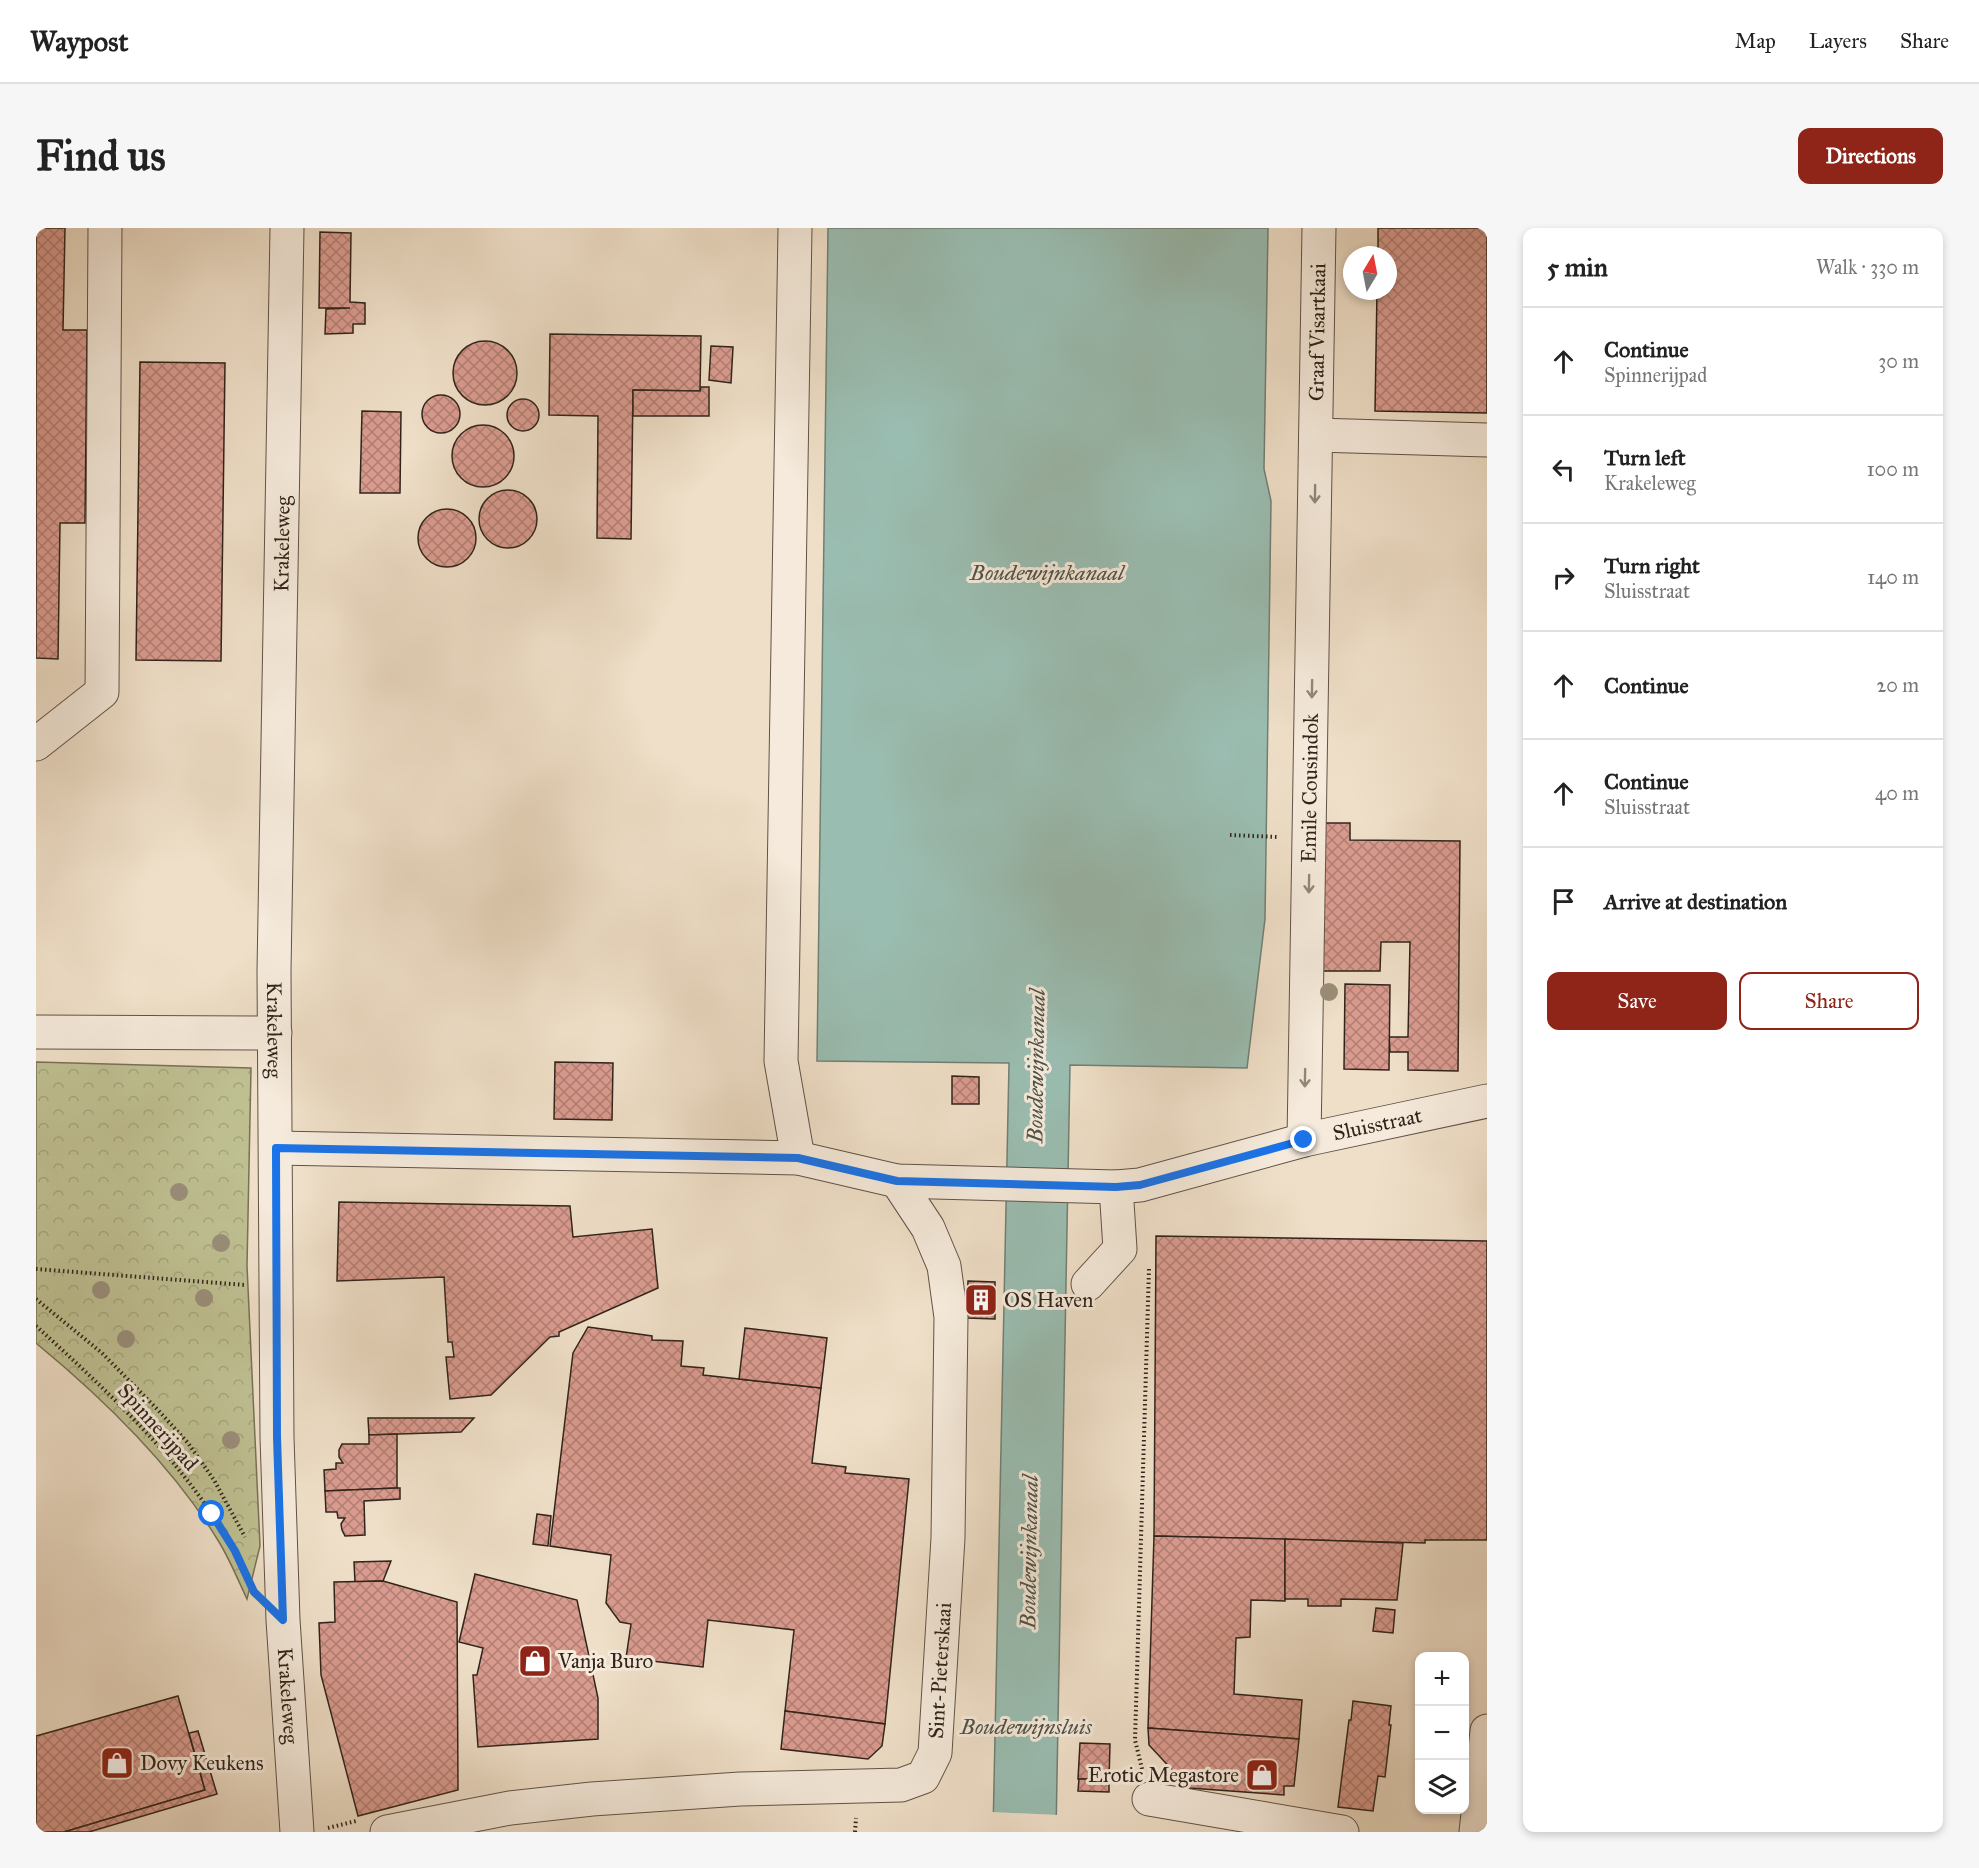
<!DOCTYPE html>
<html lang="en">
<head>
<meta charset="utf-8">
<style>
  :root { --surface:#fff; --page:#f6f6f6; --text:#222; --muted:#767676; --line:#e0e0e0; --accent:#8f2418 }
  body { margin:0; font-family:"IM FELL Great Primer",serif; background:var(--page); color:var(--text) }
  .controls { position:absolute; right:18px; bottom:18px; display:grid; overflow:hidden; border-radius:12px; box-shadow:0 3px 9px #0003 }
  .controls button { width:54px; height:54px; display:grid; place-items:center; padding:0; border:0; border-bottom:2px solid var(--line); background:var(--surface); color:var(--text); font:30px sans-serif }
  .compass { position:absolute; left:1307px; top:18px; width:54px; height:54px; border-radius:50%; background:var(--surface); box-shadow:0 3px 9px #0003; rotate:10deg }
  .stop { position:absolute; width:18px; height:18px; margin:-14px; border:4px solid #1a73e8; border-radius:50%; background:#fff }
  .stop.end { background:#1a73e8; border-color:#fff; box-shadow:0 2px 6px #0008 }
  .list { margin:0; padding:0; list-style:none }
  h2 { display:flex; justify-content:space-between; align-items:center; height:78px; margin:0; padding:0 24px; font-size:26px }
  h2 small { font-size:20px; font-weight:400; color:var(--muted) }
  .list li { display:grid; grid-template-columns:39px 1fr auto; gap:18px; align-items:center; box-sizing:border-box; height:108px; padding:0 24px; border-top:2px solid var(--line) }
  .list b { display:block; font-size:22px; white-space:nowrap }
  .list p { margin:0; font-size:20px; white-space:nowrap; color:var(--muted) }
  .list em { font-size:20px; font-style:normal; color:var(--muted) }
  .actions { display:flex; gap:12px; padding:18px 24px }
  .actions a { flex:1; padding:14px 0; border:2px solid var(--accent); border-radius:12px; text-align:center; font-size:21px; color:var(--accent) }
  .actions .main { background:var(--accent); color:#fff }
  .icon { flex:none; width:33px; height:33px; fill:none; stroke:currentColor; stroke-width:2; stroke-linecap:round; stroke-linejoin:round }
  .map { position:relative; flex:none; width:1451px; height:1604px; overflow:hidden; border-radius:12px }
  header { display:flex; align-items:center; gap:36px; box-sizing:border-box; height:84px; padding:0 30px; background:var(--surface); border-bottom:2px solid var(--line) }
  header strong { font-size:28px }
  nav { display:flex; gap:33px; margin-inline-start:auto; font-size:21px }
  .intro { display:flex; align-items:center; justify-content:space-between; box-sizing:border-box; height:144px; padding:0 36px }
  h1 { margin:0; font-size:42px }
  .button { padding:15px 27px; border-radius:12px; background:var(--accent); color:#fff; font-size:21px; font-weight:700 }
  main { display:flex; gap:36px; padding:0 36px }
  aside { flex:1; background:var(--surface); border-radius:12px; box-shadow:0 3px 9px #0003 }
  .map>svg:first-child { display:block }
  .forest { fill:url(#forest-crowns); stroke:#787256; stroke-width:1.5 }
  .water { fill:#9abdb1; stroke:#708075; stroke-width:1.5 }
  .pier { fill:#efdfc8 }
  .building { fill:url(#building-cross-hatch); stroke:#30241b; stroke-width:1.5 }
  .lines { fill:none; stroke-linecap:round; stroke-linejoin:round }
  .minor-casing { stroke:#605346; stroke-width:35 }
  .path { stroke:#30241b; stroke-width:4; stroke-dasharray:1.5 3; stroke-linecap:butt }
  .minor { stroke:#f5eadb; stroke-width:33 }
  .tree { fill:#9a8e79 }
  .oneway { stroke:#92877b }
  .route { stroke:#1a73e8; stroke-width:8 }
  .labels { text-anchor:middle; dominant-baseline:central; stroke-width:6; stroke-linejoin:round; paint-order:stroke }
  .street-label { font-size:21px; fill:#30241b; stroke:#f5eadb }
  .poi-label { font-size:21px; fill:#30241b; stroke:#f5eadb; text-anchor:start }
  .water-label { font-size:22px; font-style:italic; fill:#505248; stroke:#f5eadb }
</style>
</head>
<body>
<header>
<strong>Waypost</strong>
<nav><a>Map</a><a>Layers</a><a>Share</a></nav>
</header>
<div class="intro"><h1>Find us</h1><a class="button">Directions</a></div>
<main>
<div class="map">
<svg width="1451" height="1604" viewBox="0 0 1451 1604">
  <defs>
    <pattern id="forest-crowns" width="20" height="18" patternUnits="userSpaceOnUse" patternTransform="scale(1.5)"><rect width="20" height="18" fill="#bfc092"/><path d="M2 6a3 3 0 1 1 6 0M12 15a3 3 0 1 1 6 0" fill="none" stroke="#a4a57d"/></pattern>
    <pattern id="building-cross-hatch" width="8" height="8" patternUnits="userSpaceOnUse" patternTransform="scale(1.5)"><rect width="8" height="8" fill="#da9b8f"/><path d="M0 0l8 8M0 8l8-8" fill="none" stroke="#b17e74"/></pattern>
  </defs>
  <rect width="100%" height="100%" fill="#efdfc8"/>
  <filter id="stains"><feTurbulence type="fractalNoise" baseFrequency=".00333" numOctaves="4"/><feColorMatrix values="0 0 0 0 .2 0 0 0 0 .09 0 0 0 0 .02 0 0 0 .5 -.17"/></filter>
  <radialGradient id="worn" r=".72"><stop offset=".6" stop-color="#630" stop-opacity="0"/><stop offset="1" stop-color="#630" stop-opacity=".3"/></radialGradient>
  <path class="forest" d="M 0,834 L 215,840 L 211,1038 L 224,1318 L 211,1371 C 202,1352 194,1332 183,1314 C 137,1238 68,1171 0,1115 Z"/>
  <polygon class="water" points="792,0 1232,0 1228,241 1235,273 1229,691 1211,840 1034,837 1020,1604 957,1604 973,835 781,833"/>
  <polygon class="pier" points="955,1584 1023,1587 1023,1604 954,1604"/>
  <g class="building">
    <polygon points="0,0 29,0 27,102 51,102 49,295 24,295 22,431 0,430"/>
    <polygon points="1342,0 1451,0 1451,185 1339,183 1341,63 1352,63 1352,27 1342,27"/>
    <polygon points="284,4 315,5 314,74 329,75 329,96 317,96 317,105 289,106 290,81 314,80 283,80"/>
    <polygon points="514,106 665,108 664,163 597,162 595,311 561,310 562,188 513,187"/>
    <circle cx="449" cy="145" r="32"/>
    <polygon points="675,118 697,119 695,155 673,152"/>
    <polygon points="104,134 189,135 185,433 100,432"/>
    <polygon points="665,159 673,159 673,188 597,188 597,162 664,163"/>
    <circle cx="405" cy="186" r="19"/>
    <circle cx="487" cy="187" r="16"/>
    <polygon points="326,183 365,184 364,265 324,265"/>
    <circle cx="447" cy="228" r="31"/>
    <circle cx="472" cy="291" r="29"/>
    <circle cx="411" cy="310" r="29"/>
    <polygon points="1287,595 1314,595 1314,612 1424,613 1422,843 1372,842 1372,824 1354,824 1353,809 1372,809 1374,714 1345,714 1344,743 1285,743"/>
    <polygon points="1309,756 1354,757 1353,842 1308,841"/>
    <polygon points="519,834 577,835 576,892 518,891"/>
    <polygon points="916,848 943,849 943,876 916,876"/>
    <polygon points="303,974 534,978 537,1009 616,1001 622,1060 523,1104 523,1108 514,1109 455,1167 414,1171 410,1129 418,1129 416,1114 412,1114 408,1049 301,1053"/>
    <polygon points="1120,1008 1451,1013 1451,1312 1389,1312 1389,1315 1118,1308"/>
    <polygon points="932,1053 959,1054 959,1091 931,1090"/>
    <polygon points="552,1099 616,1108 616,1112 647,1113 645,1138 668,1140 667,1147 785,1160 776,1235 810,1239 809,1245 873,1251 849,1496 749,1483 758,1402 672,1392 667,1439 590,1430 595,1396 584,1394 570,1375 575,1327 514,1318 537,1125"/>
    <polygon points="709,1100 791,1110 785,1160 703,1151"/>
    <polygon points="332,1190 438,1190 425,1204 333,1207"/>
    <polygon points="361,1206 361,1260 289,1263 288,1242 300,1241 300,1235 307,1235 303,1229 303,1222 306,1216 333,1216 333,1207"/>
    <polygon points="361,1260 364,1260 364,1271 328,1273 329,1307 309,1308 306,1302 305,1296 309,1290 302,1290 301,1284 290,1284 289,1263"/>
    <polygon points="501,1286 515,1288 512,1318 497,1316"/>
    <polygon points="1118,1308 1249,1311 1249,1373 1215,1372 1214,1409 1200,1410 1198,1466 1266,1472 1263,1511 1112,1500"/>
    <polygon points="1249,1311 1367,1315 1361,1372 1305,1371 1305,1378 1272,1378 1272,1371 1249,1371"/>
    <polygon points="355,1333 347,1353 319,1354 318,1334"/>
    <polygon points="439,1346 541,1372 562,1470 562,1511 442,1519 437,1447 441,1447 447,1420 423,1414"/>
    <polygon points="347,1353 421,1374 422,1562 322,1588 285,1447 283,1395 299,1394 298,1354"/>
    <polygon points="1340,1380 1359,1382 1357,1405 1337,1403"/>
    <polygon points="142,1468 169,1562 28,1604 0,1604 0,1508"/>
    <polygon points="1317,1473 1355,1478 1353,1497 1355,1497 1349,1549 1342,1548 1337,1583 1302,1579 1313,1492 1315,1492"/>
    <polygon points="749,1483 849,1496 846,1518 832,1531 745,1521"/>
    <polygon points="1112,1500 1263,1511 1258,1558 1248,1558 1248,1567 1153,1560 1113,1517"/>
    <polygon points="162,1503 181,1566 53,1604 28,1604 169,1562 153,1505"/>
    <polygon points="1044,1515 1074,1516 1073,1552 1042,1551"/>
    <polygon points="1043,1551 1073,1551 1073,1564 1042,1563"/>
  </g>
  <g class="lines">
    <defs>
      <g id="minor">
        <path id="s1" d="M 251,0 L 238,743 L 240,1059 L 241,1209 L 247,1392 L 261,1604"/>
        <polyline points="759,0 745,833 762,930"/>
        <polyline points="1280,207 1451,212"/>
        <polyline points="0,516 66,464 69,0"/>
        <polyline points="0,804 239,805"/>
        <path id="s2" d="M 1268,912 L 1283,0"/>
        <path id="s3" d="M 240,920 L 762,930 L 861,953 L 1080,959 L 1104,957 L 1268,912 L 1451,873"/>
        <polyline points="1052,1056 1084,1021 1080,959"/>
        <polyline points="1113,1571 1306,1604"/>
        <path id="s4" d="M 351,1604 L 474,1580 L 556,1571 L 704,1561 L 865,1557 L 887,1549 L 899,1525 L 912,1310 L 915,1089 L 908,1038 L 892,1000 L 861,953"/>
        <polyline points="1440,1604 1451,1503"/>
      </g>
    </defs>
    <use href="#minor" class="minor-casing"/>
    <g class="path">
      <polyline points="1194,607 1242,609"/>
      <polyline points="0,1041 209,1057"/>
      <polyline points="0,1071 66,1125 122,1182 152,1215 178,1252 209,1309"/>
      <path d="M 0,1098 C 79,1170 166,1250 211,1348"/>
      <polyline points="1106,1541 1099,1512 1113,1040"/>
      <polyline points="292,1600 320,1593"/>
      <polyline points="819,1604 820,1590"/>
    </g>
    <use href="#minor" class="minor"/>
  </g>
  <g class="tree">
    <circle cx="1293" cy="764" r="9"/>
    <circle cx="143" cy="964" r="9"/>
    <circle cx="185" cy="1015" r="9"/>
    <circle cx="65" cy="1062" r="9"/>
    <circle cx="168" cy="1070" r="9"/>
    <circle cx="90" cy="1111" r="9"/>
    <circle cx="195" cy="1212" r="9"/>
  </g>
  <defs><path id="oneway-shaft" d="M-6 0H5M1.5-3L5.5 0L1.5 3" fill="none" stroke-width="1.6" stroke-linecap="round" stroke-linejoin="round" transform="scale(1.5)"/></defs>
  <g class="oneway">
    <use href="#oneway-shaft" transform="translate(1279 266) rotate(91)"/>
    <use href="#oneway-shaft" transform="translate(1276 461) rotate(91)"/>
    <use href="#oneway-shaft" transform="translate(1273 656) rotate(91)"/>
    <use href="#oneway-shaft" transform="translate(1269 850) rotate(91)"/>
  </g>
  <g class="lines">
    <polyline class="route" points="176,1286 199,1323 218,1364 247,1392 241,1209 240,920 762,930 861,953 1080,959 1104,957 1268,912"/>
  </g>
  <defs>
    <symbol id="building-square" viewBox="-11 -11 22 22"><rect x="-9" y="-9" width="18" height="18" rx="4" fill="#8f2418" stroke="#f5eadb"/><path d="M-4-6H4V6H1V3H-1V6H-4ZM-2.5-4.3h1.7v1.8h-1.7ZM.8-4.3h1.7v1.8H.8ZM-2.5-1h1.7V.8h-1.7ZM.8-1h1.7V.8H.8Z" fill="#fff"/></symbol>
    <symbol id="shop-square" viewBox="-11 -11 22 22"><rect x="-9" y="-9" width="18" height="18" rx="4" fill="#8f2418" stroke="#f5eadb"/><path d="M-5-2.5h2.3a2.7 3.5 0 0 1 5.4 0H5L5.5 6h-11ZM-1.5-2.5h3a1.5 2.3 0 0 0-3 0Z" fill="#fff"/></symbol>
  </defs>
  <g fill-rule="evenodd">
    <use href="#building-square" x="926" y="1053" width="38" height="38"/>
    <use href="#shop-square" x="480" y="1414" width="38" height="38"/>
    <use href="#shop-square" x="62" y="1516" width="38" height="38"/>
    <use href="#shop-square" x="1207" y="1528" width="38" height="38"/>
  </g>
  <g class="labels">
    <g class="street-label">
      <text stroke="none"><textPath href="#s2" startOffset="808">Graaf Visartkaai</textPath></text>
      <text transform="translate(246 316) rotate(-89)">Krakeleweg</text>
      <text stroke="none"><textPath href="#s2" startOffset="352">Emile Cousindok</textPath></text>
      <text stroke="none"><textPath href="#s1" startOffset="802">Krakeleweg</textPath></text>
      <text stroke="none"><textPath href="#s3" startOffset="1112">Sluisstraat</textPath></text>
      <text transform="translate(122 1199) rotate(48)">Spinnerijpad</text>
      <text stroke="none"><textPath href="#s4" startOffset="650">Sint-Pieterskaai</textPath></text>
      <text stroke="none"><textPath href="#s1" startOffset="1468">Krakeleweg</textPath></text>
    </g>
    <g class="poi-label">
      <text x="968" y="1072">OS Haven</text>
      <text x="522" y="1433">Vanja Buro</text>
      <text x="104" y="1535">Dovy Keukens</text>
      <text x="1203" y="1547" text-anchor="end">Erotic Megastore</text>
    </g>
    <g class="water-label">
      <text x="1011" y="344">Boudewijnkanaal</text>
      <text transform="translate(1000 838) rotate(-89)">Boudewijnkanaal</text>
      <text transform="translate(993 1324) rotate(-89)">Boudewijnkanaal</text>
      <text x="990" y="1498">Boudewijnsluis</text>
    </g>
  </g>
  <rect width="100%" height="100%" filter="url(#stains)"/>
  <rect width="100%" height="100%" fill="url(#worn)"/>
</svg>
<div class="controls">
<button>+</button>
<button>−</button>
<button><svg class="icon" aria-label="layers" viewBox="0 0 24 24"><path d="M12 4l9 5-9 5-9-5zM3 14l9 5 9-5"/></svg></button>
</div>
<svg class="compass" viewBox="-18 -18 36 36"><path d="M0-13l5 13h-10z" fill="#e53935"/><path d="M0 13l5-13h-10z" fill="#767676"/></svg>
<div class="stop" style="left:176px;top:1286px"></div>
<div class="stop end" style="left:1268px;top:912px"></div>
</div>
<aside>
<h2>5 min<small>Walk · 330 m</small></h2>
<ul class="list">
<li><svg class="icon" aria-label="ahead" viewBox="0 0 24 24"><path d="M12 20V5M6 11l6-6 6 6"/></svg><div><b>Continue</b><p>Spinnerijpad</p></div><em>30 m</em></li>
<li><svg class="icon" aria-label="left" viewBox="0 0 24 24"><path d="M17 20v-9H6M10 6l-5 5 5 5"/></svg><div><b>Turn left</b><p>Krakeleweg</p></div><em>100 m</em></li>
<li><svg class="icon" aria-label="right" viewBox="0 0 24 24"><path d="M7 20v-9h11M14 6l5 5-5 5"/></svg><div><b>Turn right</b><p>Sluisstraat</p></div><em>140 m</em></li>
<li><svg class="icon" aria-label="ahead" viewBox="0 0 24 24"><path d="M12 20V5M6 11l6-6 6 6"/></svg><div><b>Continue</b></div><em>20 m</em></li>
<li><svg class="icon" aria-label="ahead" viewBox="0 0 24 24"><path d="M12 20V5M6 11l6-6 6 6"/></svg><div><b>Continue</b><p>Sluisstraat</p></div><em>40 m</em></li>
<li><svg class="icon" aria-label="arrive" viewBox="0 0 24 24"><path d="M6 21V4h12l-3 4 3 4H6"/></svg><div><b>Arrive at destination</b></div></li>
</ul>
<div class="actions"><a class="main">Save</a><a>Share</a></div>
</aside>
</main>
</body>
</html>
